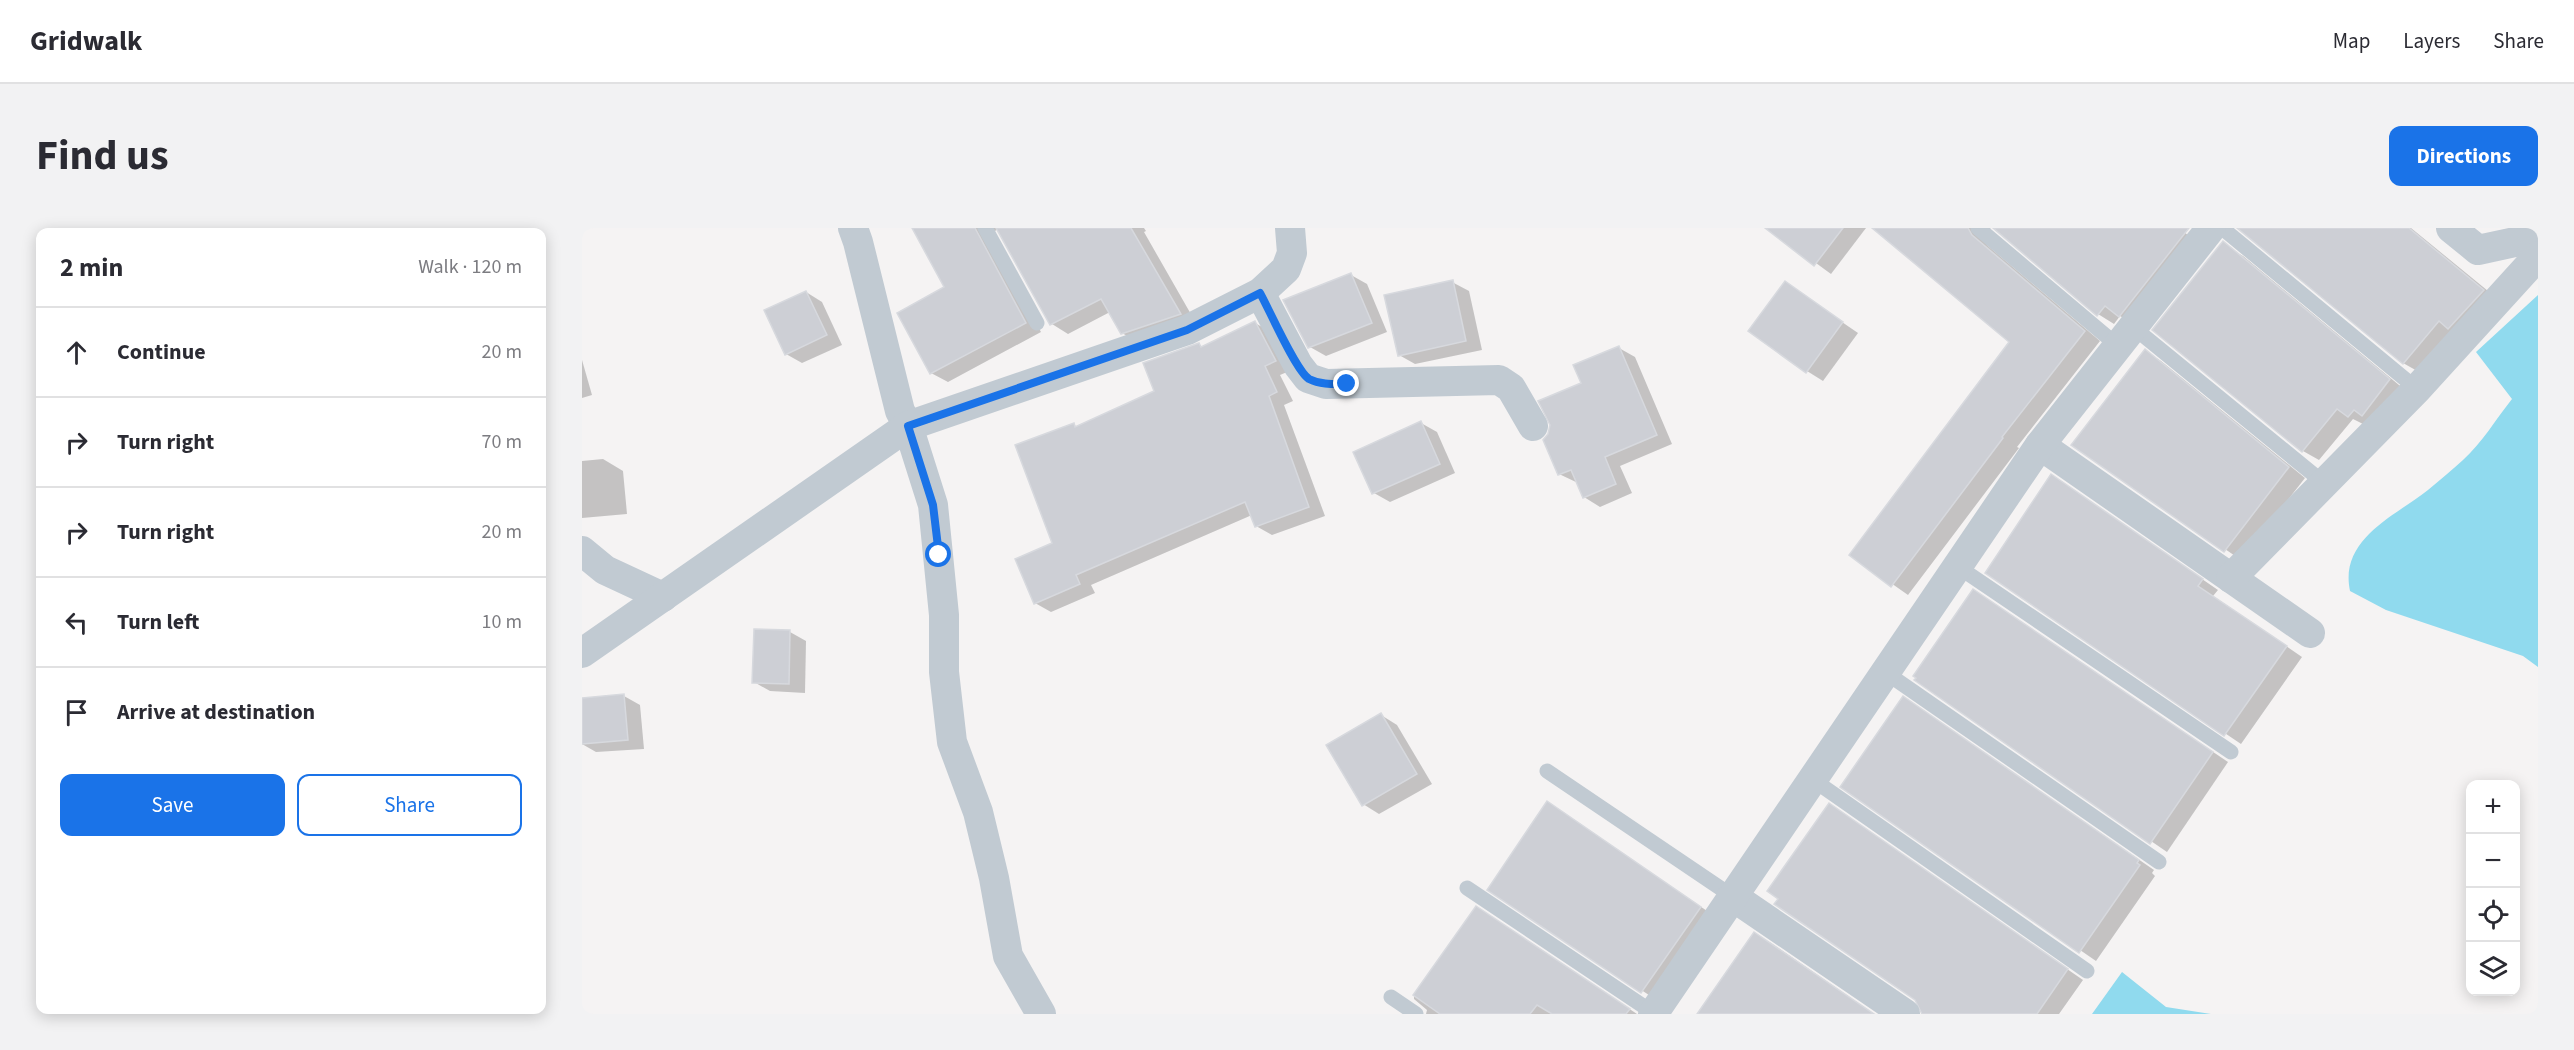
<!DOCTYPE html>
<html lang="en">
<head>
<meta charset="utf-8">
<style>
  :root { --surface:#fff; --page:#f2f2f3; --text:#2b2b33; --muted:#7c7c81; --line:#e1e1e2; --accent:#1a73e8 }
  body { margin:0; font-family:"Source Sans 3",sans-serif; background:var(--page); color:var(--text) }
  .controls { position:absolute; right:18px; bottom:18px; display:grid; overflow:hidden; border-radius:12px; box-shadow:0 3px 15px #0003 }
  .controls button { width:54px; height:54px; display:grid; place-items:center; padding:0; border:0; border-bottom:2px solid var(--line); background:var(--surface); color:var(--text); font:30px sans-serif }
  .stop { position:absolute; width:18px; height:18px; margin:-14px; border:4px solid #1a73e8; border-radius:50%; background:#fff }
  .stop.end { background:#1a73e8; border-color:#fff; box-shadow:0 2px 6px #0008 }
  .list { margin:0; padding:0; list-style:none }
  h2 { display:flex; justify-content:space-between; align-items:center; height:78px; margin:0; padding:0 24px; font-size:26px }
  h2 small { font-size:20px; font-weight:400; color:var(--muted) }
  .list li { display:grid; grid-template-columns:39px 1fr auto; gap:18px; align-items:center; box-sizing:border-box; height:90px; padding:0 24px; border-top:2px solid var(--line) }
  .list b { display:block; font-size:22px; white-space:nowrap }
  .list em { font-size:20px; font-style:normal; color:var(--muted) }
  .actions { display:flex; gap:12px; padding:18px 24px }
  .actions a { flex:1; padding:14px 0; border:2px solid var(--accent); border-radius:12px; text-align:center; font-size:21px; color:var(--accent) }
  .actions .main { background:var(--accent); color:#fff }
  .icon { flex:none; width:33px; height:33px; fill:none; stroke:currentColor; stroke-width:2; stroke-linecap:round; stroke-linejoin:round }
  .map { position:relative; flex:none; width:1956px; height:786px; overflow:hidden; border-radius:12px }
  header { display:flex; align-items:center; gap:36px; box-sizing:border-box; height:84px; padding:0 30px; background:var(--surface); border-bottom:2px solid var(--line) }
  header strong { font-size:28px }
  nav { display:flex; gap:33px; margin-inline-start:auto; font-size:21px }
  .intro { display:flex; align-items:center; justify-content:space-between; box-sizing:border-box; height:144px; padding:0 36px }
  h1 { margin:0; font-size:42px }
  .button { padding:15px 27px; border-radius:12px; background:var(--accent); color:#fff; font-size:21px; font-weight:700 }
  main { display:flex; gap:36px; padding:0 36px }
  aside { flex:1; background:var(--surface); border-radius:12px; box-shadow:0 3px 15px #0003 }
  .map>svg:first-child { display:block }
  .water { fill:#90daee }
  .shadow { fill:#0003 }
  .building { fill:#cdcfd5; stroke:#d7d9de; stroke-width:1.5 }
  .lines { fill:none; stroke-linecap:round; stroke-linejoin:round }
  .service { stroke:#c1cad2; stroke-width:15 }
  .minor { stroke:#c1cad2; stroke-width:30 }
  .route { stroke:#1a73e8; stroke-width:8 }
</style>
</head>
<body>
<header>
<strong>Gridwalk</strong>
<nav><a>Map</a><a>Layers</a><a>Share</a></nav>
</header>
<div class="intro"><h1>Find us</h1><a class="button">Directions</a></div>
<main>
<aside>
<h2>2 min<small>Walk · 120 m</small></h2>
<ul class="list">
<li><svg class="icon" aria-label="ahead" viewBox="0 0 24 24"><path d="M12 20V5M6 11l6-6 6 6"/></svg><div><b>Continue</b></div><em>20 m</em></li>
<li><svg class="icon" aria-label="right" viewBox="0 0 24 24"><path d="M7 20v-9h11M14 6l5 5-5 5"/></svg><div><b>Turn right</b></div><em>70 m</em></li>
<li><svg class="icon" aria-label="right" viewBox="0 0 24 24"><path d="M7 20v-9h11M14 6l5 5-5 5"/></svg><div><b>Turn right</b></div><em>20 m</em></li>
<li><svg class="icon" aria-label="left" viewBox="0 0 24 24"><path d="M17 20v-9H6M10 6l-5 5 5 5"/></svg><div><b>Turn left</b></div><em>10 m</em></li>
<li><svg class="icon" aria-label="arrive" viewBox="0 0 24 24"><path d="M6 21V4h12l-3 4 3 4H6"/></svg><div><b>Arrive at destination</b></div></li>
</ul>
<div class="actions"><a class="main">Save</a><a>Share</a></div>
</aside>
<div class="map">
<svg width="1956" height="786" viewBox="0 0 1956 786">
  <rect width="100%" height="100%" fill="#f5f3f3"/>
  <g class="water">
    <path d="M 1956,67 L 1956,439 L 1941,428 L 1804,382 L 1768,363 C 1757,311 1813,288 1846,262 C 1858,252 1870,242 1881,232 C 1900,215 1914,191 1930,171 L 1894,124 Z"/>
    <polygon points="1540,744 1584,779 1629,786 1510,786"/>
  </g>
  <g class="shadow">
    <polygon points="332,0 562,0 564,3 562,4 614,95 557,115 540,105 528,84 486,106 470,96 416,1 410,5 410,15 459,104 366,154 349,145 364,60"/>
    <polygon points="1186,0 1284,0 1249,46"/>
    <polygon points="1294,0 1409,0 1404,3 1402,13 1406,18 1518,113 1435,219 1437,220 1326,367 1269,327 1429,114"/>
    <polygon points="1413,0 1597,0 1617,16 1554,97 1538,88 1532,96 1516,86"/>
    <polygon points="1661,0 1829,0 1917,72 1837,144 1821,135"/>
    <polygon points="1645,19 1661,28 1823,162 1783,197 1771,191 1737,232 1721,223"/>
    <polygon points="769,47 785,56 805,104 744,128 728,119"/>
    <polygon points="870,54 887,63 900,122 833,136 817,127"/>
    <polygon points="1203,55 1276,105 1241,153 1225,143"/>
    <polygon points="224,64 240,74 260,117 220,135 204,126"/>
    <polygon points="673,95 689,104 710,142 698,147 711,173 702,177 743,288 690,307 674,298 670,287 509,357 513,365 469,384 453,375 472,316 492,197 496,199 573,164 617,117 621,119"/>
    <polygon points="1037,120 1053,129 1090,216 1038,238 1050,265 1018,279 1002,269 996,255 977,246"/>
    <polygon points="1563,123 1579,133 1723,250 1659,332 1491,217"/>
    <polygon points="0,132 10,167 0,170"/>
    <polygon points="839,195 855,204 873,245 808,274 792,265"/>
    <polygon points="21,231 41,243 45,286 0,290 0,233"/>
    <polygon points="1470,248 1636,362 1631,368 1720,429 1659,516 1405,345"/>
    <polygon points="1392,363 1646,534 1585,624 1334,452"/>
    <polygon points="173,402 208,404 224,413 223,465 188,463 172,454"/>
    <polygon points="42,468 58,477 62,521 14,524 0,516 0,471"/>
    <polygon points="1337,480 1572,642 1570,645 1573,648 1514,733 1260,558"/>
    <polygon points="799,487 815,497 850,556 797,586 781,576"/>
    <polygon points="965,575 1134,689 1076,773 906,661"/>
    <polygon points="1247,577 1501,752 1477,786 1340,786 1340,779"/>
    <polygon points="894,680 910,689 1055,786 844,786 845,782 832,771 832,768"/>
    <polygon points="1173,706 1189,715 1292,786 1117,786"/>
  </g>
  <g class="building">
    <polygon points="330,0 393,0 444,95 348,146 315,85 362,59"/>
    <polygon points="414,0 549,0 599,86 539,106 519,71 468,97"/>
    <polygon points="1183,0 1261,0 1232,38"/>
    <polygon points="1290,0 1386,0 1390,7 1503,103 1420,209 1421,210 1309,359 1267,327 1427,114"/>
    <polygon points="1411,0 1607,0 1537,89 1523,78 1515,88"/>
    <polygon points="1655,0 1827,0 1902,62 1866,101 1857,93 1821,136"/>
    <polygon points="1641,13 1808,151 1780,188 1772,182 1766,189 1755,181 1720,224 1570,102"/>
    <polygon points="769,45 790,95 726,120 701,72"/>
    <polygon points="871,52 884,113 816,128 802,67"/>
    <polygon points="1203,53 1261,94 1224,145 1166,103"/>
    <polygon points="224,63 245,107 203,127 182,82"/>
    <polygon points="673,93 694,133 683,138 695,164 687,168 727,279 673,299 663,274 494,347 498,356 452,376 433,331 470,315 433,217 492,195 493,199 572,163 561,135 617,115 619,119"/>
    <polygon points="1037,118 1075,207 1023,229 1034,256 1001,270 989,242 976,247 961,212 966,206 968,197 956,173 999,155 991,137"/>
    <polygon points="1563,121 1707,239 1642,324 1489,217"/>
    <polygon points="839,193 858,236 790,266 771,224"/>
    <polygon points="1469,246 1621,351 1616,358 1705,418 1642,508 1403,345"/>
    <polygon points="1391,361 1631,524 1568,616 1332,452 1334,450 1331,448"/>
    <polygon points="172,401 208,402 207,456 170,455"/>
    <polygon points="42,466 46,512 0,516 0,470"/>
    <polygon points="1321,468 1557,632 1555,635 1558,637 1497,725 1258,559"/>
    <polygon points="799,485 835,546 780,578 744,517"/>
    <polygon points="965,573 1119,679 1059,765 905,662"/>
    <polygon points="1247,575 1486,741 1455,786 1340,786 1333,772 1192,676 1196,671 1185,663"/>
    <polygon points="894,678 1048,781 1044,786 970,786 955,777 948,786 858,786 831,767"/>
    <polygon points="1172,704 1292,786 1115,786"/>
  </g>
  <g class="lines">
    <g class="service">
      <polyline points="403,0 455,95"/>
      <polyline points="1396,0 1536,118"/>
      <polyline points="1640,0 1835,161"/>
      <polyline points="1551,99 1742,255"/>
      <polyline points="1375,338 1649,524"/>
      <polyline points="1303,444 1577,634"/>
      <polyline points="965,543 1150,668"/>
      <polyline points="1230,551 1505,743"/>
      <polyline points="885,660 1073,786"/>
      <polyline points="809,769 834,786"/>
    </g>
    <g class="minor">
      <polyline points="271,0 276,14 318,183 326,198 351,277 362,387 362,444 370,514 396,584 412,650 426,728 459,786"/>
      <polyline points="1869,0 1896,22 1956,9"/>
      <polyline points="678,65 716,137 726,150 744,156 917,152 929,160 951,198"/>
      <polyline points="1458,217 1728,405"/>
      <polyline points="0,323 23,342 81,369"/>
      <polyline points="1649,350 1835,161 1956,28"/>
      <polyline points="0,425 326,198 605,102 678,65 704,41 710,25 708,0"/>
      <polyline points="1150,668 1323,786"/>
      <polyline points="1071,786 1458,217 1629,0"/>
    </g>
  </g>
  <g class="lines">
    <path class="route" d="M 357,327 L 351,277 L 326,198 L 605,102 L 678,65 C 687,81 714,143 727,151 C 739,157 752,156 765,156"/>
  </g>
</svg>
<div class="controls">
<button>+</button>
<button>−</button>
<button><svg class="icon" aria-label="locate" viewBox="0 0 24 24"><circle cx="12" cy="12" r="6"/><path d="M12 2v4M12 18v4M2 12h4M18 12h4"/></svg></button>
<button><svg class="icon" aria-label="layers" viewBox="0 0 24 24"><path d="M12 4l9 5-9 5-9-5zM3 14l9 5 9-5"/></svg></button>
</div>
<div class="stop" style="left:357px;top:327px"></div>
<div class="stop end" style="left:765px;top:156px"></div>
</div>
</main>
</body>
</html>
